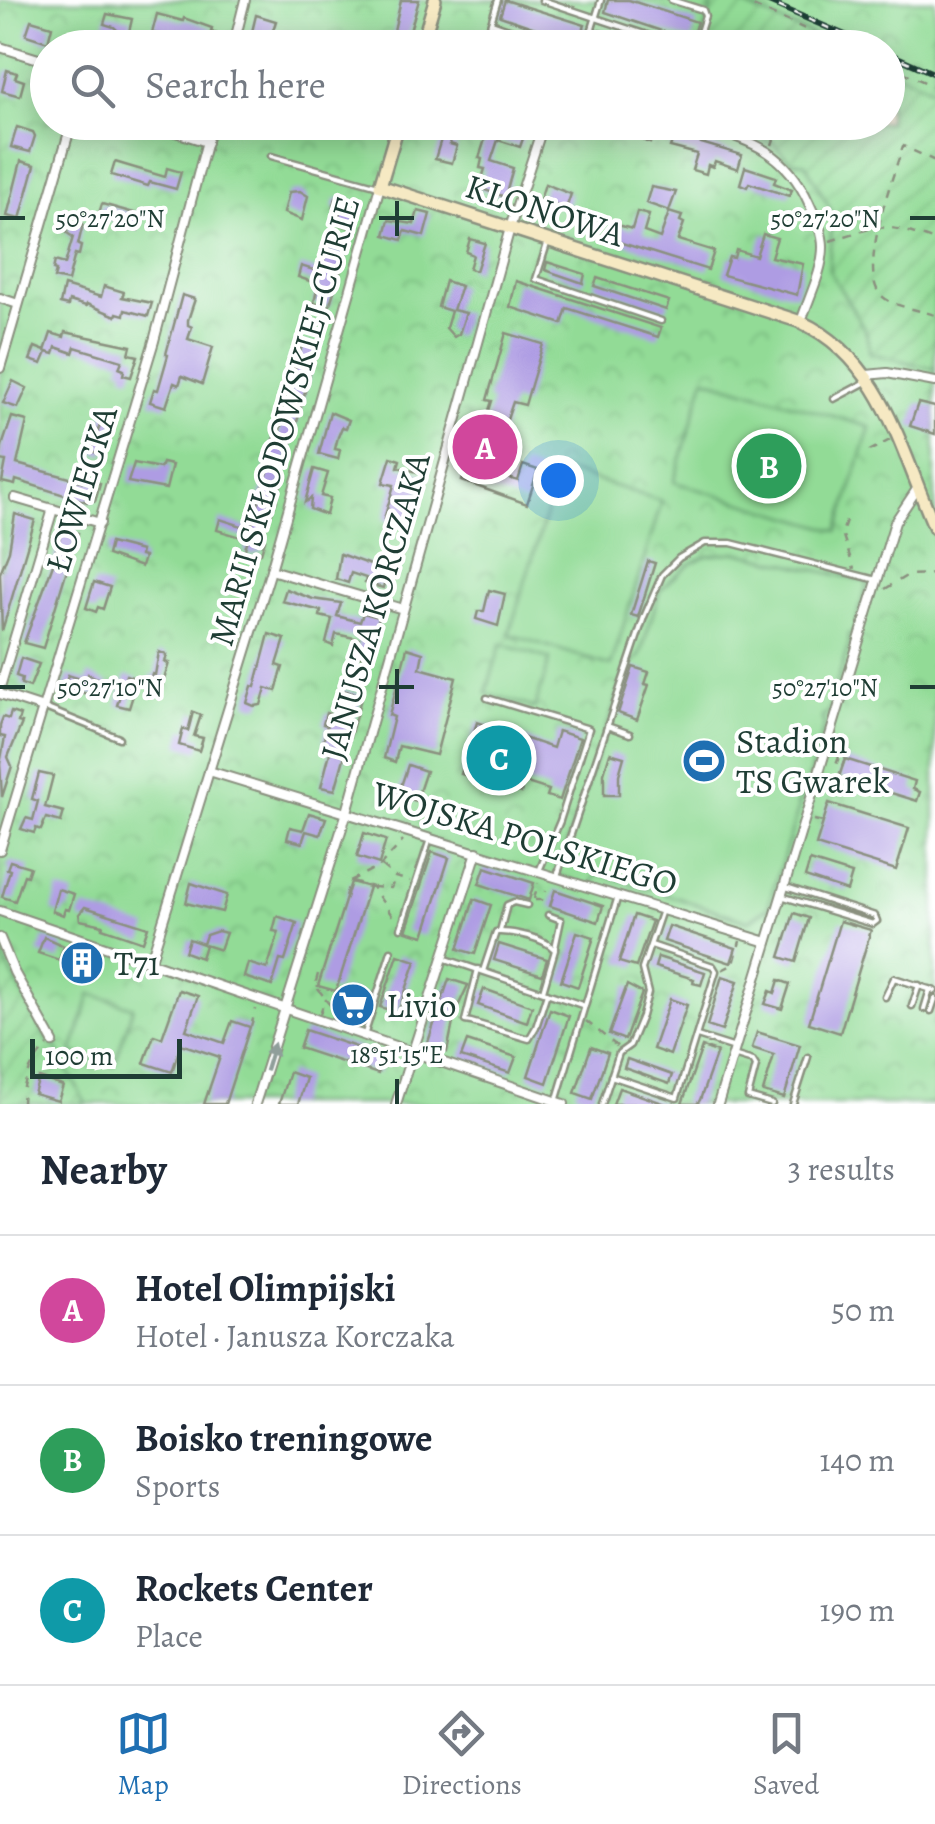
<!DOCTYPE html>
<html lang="en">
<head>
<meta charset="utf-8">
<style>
  :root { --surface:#fff; --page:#f6f6f7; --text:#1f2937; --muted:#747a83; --line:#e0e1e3; --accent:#1f6fb2 }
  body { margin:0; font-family:Alegreya,serif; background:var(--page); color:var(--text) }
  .scale { position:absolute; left:30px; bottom:25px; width:152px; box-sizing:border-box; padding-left:10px; border:5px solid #1f3d34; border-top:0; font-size:28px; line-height:35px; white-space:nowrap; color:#1f3d34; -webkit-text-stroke:8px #fff; paint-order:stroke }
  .you { position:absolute; left:558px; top:480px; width:35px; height:35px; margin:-25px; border:8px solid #fff; border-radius:50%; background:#1a73e8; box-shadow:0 0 0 15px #1a73e833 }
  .badge { display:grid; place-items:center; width:65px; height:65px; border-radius:50%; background:var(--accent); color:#fff; font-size:32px; font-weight:700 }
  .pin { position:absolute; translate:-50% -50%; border:5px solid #fff; box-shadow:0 2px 10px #0006 }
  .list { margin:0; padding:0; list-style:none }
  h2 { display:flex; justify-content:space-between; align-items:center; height:130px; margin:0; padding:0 40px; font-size:42px }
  h2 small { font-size:32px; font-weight:400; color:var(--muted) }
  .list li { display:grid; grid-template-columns:65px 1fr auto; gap:30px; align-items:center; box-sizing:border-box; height:150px; padding:0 40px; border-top:2px solid var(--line) }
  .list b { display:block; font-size:38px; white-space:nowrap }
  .list p { margin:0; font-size:32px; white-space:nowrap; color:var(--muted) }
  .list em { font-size:32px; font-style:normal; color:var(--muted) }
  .icon { flex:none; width:55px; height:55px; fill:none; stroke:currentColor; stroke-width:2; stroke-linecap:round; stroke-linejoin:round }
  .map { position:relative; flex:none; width:935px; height:1104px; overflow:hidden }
  .search { position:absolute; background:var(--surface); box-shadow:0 5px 25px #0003; left:30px; right:30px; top:30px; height:110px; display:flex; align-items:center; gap:25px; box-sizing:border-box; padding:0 35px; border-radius:55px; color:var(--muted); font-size:38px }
  .sheet { height:580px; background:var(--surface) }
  nav { display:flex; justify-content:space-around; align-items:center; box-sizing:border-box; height:140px; border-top:2px solid var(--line); background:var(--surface); font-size:28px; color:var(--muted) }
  nav a { display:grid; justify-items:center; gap:5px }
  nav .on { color:var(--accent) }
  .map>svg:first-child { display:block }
  .park { fill:url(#park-crowns); stroke:#588c65; stroke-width:2.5; fill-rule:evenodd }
  .garden { fill:url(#garden-furrows); stroke:#588c65; stroke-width:2.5 }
  .pitch { fill:#92db96; stroke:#588c65; stroke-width:2.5 }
  .building { fill:#ae9ce3 }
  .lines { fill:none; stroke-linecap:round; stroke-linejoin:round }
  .lane-casing { stroke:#8a907f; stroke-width:9 }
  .street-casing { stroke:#8a907f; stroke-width:12 }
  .secondary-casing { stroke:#8a907f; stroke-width:16 }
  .path { stroke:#8a907f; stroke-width:2.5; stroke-dasharray:8 8; stroke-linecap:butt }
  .lane { stroke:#fff; stroke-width:4 }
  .street { stroke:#fff; stroke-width:8 }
  .secondary { stroke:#f6e9c3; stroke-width:11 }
  .rail-casing { stroke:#1f3d34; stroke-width:6 }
  .rail { stroke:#fff; stroke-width:2.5; stroke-dasharray:8; stroke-linecap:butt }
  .oneway { fill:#8f9e9a }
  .ticks { fill:none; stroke:#1f3d34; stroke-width:4 }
  .labels { text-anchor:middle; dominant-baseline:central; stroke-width:8; stroke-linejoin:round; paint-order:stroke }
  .street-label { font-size:35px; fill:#1f3d34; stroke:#fff }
  .poi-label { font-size:35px; fill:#1f3d34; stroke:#fff; text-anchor:start }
  .ticks-label { font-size:25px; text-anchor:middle; fill:#1f3d34; stroke:#fff; stroke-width:8; stroke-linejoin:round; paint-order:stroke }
</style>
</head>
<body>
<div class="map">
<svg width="935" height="1104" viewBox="0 0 935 1104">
  <defs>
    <pattern id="park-crowns" width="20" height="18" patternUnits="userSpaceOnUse" patternTransform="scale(2.5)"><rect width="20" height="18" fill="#92db96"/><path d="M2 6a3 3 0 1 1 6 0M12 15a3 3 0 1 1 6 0" fill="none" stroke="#7dbd82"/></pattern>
    <pattern id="garden-furrows" width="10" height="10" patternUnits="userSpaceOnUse" patternTransform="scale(2.5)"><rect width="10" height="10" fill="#92db96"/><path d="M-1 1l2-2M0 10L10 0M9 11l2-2" fill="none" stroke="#7dbd82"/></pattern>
  </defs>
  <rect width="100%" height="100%" fill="#fff"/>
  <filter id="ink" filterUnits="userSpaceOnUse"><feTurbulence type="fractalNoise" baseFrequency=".01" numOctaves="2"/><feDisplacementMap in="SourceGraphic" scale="20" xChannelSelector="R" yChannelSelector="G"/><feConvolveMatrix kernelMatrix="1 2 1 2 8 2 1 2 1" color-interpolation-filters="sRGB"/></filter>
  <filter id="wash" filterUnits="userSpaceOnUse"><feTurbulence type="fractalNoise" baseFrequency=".0048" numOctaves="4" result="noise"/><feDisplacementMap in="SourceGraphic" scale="40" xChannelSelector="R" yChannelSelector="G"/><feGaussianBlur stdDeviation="2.25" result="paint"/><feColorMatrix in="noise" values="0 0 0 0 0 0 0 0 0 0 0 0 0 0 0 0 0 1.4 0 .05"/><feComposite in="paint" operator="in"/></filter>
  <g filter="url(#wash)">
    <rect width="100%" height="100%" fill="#f4e4ca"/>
    <path class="park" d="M 0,0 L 935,0 L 935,1104 L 0,1104 ZM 48,48 L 888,48 L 888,122 L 48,122 Z"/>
    <g class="garden">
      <polygon points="714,0 731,0 840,47 699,47"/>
      <polygon points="888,68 935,90 935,369 870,353 866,332 829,270 832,212 805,163 790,161 773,142 716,123 888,122"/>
      <polygon points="0,952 47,1040 53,1042 86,1104 0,1104"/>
    </g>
    <g class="pitch">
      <polygon points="705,378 870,427 838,531 674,482"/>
      <polygon points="560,469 662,501 611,666 509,634"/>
      <polygon points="737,552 868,582 853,633 848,634 849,644 827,715 823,715 822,720 825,723 802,799 797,805 799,807 768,907 749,921 665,894 664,889 653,885 649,889 597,873 592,887 556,875 628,666 640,656 660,590 688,565 706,556"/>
      <polygon points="501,644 550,659 535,708 486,693"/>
      <polygon points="91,994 133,1007 114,1066 72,1053"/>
    </g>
    <g id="blocks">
      <g class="building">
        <polygon points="401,0 419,0 405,48 390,48"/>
        <polygon points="505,0 585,25 579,43 500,16"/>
        <polygon points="608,0 629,0 697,22 691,41 605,12"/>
        <polygon points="107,14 132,19 129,32 120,33 114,27 104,24"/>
        <polygon points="157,14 183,21 184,18 212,28 211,32 221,34 217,48 152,33"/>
        <polygon points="256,15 276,21 268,46 242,48 246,35 251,36"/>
        <polygon points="31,20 52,26 48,42 26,35"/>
        <polygon points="599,30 649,46 649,48 593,48"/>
        <polygon points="7,70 17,73 15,78 24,81 20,96 2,91"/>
        <polygon points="495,122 505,122 504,126 525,133 520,147 498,140 491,161 513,168 505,197 479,188 485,169 480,168 482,159 479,158 486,136 490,137"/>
        <polygon points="598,122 641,122 656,128 650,143"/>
        <polygon points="17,127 33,132 35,136 30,152 11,147"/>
        <polygon points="675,133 689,135 702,140 701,143 742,155 738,169 715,161 713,167 708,165 706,174 692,170 697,154 670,147"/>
        <polygon points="442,136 451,139 450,144 457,146 452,163 435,159"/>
        <polygon points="21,161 35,165 20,219 7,216"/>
        <polygon points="115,162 165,177 167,168 181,172 176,189 150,182 148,186 111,175"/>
        <polygon points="745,167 776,177 774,183 792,190 789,196 749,183 747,187 740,184"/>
        <polygon points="545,184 571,194 566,209 540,200"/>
        <polygon points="651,187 676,192 669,211 646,203"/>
        <polygon points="300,191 308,196 302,220 284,213 289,192"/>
        <polygon points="336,198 347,201 347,205 358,212 353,229 338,224 340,210 333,208"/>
        <polygon points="102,204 141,215 138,230 98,216"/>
        <polygon points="418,211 430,214 424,236 405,231 402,240 385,235 389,220 414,224"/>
        <polygon points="637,212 649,215 644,232 660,238 669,212 682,216 680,221 684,223 678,240 714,251 708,270 609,239 614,224 632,229"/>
        <polygon points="70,221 83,224 78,245 81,246 79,255 75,254 68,281 54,278 56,271 53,270 55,261 65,264 73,237 67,233"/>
        <polygon points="763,234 777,238 771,257 803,264 797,295 723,275 729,257 734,258 736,250 756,256"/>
        <polygon points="470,239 485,243 476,271 469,269 473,255 466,252"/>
        <polygon points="327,249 346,254 329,307 314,303 318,284 298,277 301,266 320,272"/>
        <polygon points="547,262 585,274 583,283 545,270"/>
        <polygon points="597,278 669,301 666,310 594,286"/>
        <polygon points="445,281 461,286 453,310 466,313 459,334 454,337 446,328 451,311 438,307"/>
        <polygon points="516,281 661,328 658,337 567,308 562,324 510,307"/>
        <polygon points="64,286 101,297 104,286 124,292 122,297 152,303 148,316 125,310 124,315 117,313 116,316 87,304 86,306 69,301 68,306 60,304"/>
        <polygon points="182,295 195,299 188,320 188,325 192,327 188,339 213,347 202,384 182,376 179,385 174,383 166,407 150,402 154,389 158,390 168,355 166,354"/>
        <polygon points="65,332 131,346 129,354 138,356 131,377 123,375 124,370 119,368 122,361 75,347 73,353 56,347 54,354 47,352 42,364 30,360 35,347 45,351 51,333 64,337"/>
        <polygon points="506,333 543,344 525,405 513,402 489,472 518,481 523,465 538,470 527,504 462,481 482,419 486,420 492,401 487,400"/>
        <polygon points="303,342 319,346 312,364 277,500 261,539 265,540 261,553 256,551 255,555 244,552 248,539 217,530 220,519 251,529 268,471 265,470 275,436 278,437 290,393 291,384 285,382 289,367 295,369"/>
        <polygon points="13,381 27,388 18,408 3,403"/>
        <polygon points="918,403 935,407 935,434 910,426"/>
        <polygon points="105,411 117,414 104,455 91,451"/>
        <polygon points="330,412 349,420 346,428 342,427 338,437 335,449 340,450 338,459 319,454"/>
        <polygon points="12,417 27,421 17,464 85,482 86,479 100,483 95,501 88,499 87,502 16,480 15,485 2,482 6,461 0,460 2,446"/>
        <polygon points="391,457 400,460 398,467 422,473 421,489 416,494 407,526 384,519 394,485 383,483"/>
        <polygon points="134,463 160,468 162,463 172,465 166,489 128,482"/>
        <polygon points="314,469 328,473 321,496 330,498 326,515 310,509 311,498 305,502"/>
        <polygon points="15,514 35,520 2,631 0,573 9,551"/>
        <polygon points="62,528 78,533 43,648 24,643 53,564"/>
        <polygon points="110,543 141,551 140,556 144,557 141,567 107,555"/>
        <polygon points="340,554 387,571 383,588 365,583 366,578 351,573 348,583 336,579"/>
        <polygon points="648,561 655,563 638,617 631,615"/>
        <polygon points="94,582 110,587 103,609 98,607 96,612 86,608"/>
        <polygon points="286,589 313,599 341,603 337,616 360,622 363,613 379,617 372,659 355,655 359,639 336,634 333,646 326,643 332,619 320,616 321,611 282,601"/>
        <polygon points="489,590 505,594 498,626 476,619 478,611 484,611"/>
        <polygon points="269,634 285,639 277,665 283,667 276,691 266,688 261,705 254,706 247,703 252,686 255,687"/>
        <polygon points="407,648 423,653 420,668 456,678 436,755 399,746 395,762 384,758 394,717 389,715"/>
        <polygon points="159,652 167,655 165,662 169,663 161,689 149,686 152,674 155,675"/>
        <polygon points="21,658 39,664 30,687 21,684 22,678 16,676"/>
        <polygon points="633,667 649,672 645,684 649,685 637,720 618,713"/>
        <polygon points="88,674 108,683 103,697 64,689 68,675 87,681"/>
        <polygon points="126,675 138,679 129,708 117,705"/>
        <polygon points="342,690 362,695 335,790 321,787 332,745 323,743 327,725 323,724 326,713 338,716"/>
        <polygon points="11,712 20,715 18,722 22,723 8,757 12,766 2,797 0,764 5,737 0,736 0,725 3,717 9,719"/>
        <polygon points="193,712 201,715 194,736 203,738 199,751 179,745 183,729 188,731"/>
        <polygon points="477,722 553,748 558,731 580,738 560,800 547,796 549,790 524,782 521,793 461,774"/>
        <polygon points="610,753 624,757 619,775 619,795 604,795 604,773"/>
        <polygon points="845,759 915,781 913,789 920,792 917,801 839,777"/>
        <polygon points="408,765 426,771 416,801 398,795"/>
        <polygon points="39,773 53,776 45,807 64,812 61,822 46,818 41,830 36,828 34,833 21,829 26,818 33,820 38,801 32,799"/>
        <polygon points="829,803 909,828 896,870 816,845"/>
        <polygon points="309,813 326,818 320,835 306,831 302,843 287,839 290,827 303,830"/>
        <polygon points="364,833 386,840 379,864 357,857"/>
        <polygon points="432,852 449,858 424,936 406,931"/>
        <polygon points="10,861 30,867 27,876 24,875 15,901 2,897 10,870 7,869"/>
        <polygon points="810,861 852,874 847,891 805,877"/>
        <polygon points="485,867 534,883 529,900 479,884"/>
        <polygon points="351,882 369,887 336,991 318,986"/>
        <polygon points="191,883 227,895 222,912 186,903"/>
        <polygon points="58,889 74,894 69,910 65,909 63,915 52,911"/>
        <polygon points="555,890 603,906 598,922 550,906"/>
        <polygon points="474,899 491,905 475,954 458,949"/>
        <polygon points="85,907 148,927 143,942 102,928 103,925 80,920 79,914"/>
        <polygon points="794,913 809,918 796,962 780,957"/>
        <polygon points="634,915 652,921 636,967 619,962"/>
        <polygon points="277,916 297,923 285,961 280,960 272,986 244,977 248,963 267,969 279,932 273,931"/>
        <polygon points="840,921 871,930 840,1033 809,1023"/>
        <polygon points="669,926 736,948 731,963 664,941"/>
        <polygon points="218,931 226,933 220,950 205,945 201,958 185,952 189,939 203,944 206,935"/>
        <polygon points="577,932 594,937 578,987 561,981"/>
        <polygon points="44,937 64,946 59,960 38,953"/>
        <polygon points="499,944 547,959 542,975 494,960"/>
        <polygon points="398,955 416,961 398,1013 380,1007"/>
        <polygon points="658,957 705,972 701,985 693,983 694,979 655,967"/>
        <polygon points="722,976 738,981 722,1031 707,1026"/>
        <polygon points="449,979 468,985 455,1013 447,1052 427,1045"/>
        <polygon points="779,980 790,984 782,1009 765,1004 770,991 775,993"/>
        <polygon points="627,985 642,993 625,1040 609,1034"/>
        <polygon points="344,989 369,998 361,1020 337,1011"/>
        <polygon points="484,989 532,1006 527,1022 478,1005"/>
        <polygon points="179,990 198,996 186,1030 224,1043 232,1021 250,1027 225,1104 204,1104 220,1057 181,1044 172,1072 144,1063 154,1035 162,1038"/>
        <polygon points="670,999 687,1005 670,1055 653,1049"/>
        <polygon points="550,1009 569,1016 547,1083 528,1076"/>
        <polygon points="305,1030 383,1056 378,1074 299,1048"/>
        <polygon points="757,1032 800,1045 784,1098 763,1092 774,1055 752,1048"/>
        <polygon points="467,1041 516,1057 510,1073 461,1057"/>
        <polygon points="591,1047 608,1053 592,1099 575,1093"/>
        <polygon points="702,1047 717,1052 700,1100 697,1104 682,1104"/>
        <polygon points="627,1059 672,1075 669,1084 624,1068"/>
        <polygon points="289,1072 306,1078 298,1104 279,1104"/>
        <polygon points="39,1078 63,1086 58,1101 34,1094"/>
        <polygon points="619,1088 663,1103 662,1104 613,1104"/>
      </g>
    </g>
  </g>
  <g filter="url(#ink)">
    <use href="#blocks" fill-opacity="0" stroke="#8a907f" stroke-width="2.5"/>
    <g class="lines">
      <defs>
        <g id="lane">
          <polyline points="542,0 686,48"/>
          <polyline points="671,0 703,10 705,16 695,48"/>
          <polyline points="491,23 565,48"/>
          <polyline points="483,48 498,0"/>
          <polyline points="586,48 601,0"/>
          <polyline points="271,156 375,185"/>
          <polyline points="547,244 536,279 661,321"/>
          <polyline points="834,399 866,382"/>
          <polyline points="487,698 589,729 560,821 539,871"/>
          <polyline points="45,708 119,738"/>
          <polyline points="607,726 630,734"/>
          <polyline points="557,876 644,617 662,575 679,558 705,543 731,543 877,580"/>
          <polyline points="781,896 873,924 877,921 875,916 786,887"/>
          <polyline points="548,915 561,920 555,948"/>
          <polyline points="401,928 429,842"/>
          <polyline points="500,931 507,905 514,902 527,905"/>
          <polyline points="443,958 585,1006"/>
          <polyline points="478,969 465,1021 471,1022 529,1039 536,1027 547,993"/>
          <path d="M 483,971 L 496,932 C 513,931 545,938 555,950 L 543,991"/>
          <polyline points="885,997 894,978 935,991"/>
          <polyline points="912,1006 919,985"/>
          <polyline points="924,1009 930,989"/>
          <polyline points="931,1011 935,999"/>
          <polyline points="365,1033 391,951"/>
          <polyline points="697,1036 735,1048"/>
          <polyline points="733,1055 753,1061 756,1066 748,1097 772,1104"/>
          <polyline points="611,1076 677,1098 716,971 713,966 651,945"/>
          <polyline points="556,1102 618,896"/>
          <polyline points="602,1104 619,1053 630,1045 642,1016 648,993 642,969 662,910"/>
          <polyline points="793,1104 808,1057"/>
        </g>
        <g id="street">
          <polyline points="425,35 462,48"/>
          <polyline points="0,47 48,62"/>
          <polyline points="233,48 245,0"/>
          <polyline points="144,122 207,142"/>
          <path d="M 692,122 C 746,140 784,147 809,203 C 815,216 823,232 823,247 C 823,271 808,299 801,322"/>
          <polyline points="0,298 18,304"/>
          <polyline points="0,368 72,122"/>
          <polyline points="867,375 887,373 935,382"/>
          <polyline points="15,498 100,523"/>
          <polyline points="271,570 403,609"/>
          <polyline points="0,687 53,509"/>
          <polyline points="0,694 43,708"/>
          <polyline points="209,771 767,942"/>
          <polyline points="0,850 154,341 212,122"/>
          <polyline points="0,911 564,1104"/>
          <polyline points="0,938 14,972 53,1042"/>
          <polyline points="150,963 271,570 380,186"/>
          <polyline points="255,1104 347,812 510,228 544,122"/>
          <polyline points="396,1104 477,852"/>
          <polyline points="718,1104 895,522 917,489"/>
        </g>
        <g id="secondary">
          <polyline points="421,48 435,0"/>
          <path d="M 399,122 L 380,186 L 801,322 C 883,360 901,452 935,528"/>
        </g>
      </defs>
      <use href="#lane" class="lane-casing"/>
      <use href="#street" class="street-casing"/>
      <use href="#secondary" class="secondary-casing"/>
      <g class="path">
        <polyline points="739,0 849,48"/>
        <polyline points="888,65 935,87"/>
        <polyline points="839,122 852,128"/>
        <polyline points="772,145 780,122"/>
        <path d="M 935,161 L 903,146 C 894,174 855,276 883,297 C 895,307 920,310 935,315"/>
        <path d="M 830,241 C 883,224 882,222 935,241"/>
        <polyline points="869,451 890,440"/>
        <polyline points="846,521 842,533 854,569"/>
        <polyline points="885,589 908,575 935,574"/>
        <polygon points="842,749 848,750 842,767 836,765"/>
        <polyline points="814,820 823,822"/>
        <polyline points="382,866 395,877 410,881"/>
        <polyline points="352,881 372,887 396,921"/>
        <polyline points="372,887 391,888 395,878"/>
        <polyline points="345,896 350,881 381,865 403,841"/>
        <polyline points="534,899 538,883"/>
        <polyline points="535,900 542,900 546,891"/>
        <polyline points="722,970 734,964 740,941"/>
        <polyline points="318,974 315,985 325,998"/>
        <polyline points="320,1014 325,999 337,1013 336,1016"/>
        <polyline points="586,1021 618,1047"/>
        <polyline points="251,1026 256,1009"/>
        <polyline points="695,1103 695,1104"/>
        <path d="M 22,1104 C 22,1083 32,1059 48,1046"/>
      </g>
      <use href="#lane" class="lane"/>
      <use href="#street" class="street"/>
      <use href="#secondary" class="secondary"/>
      <defs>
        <g id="rail">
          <polyline points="764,0 875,48"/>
          <polyline points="888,53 935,74"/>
        </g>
      </defs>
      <use href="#rail" class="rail-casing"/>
      <use href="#rail" class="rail"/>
    </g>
    <defs><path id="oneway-solid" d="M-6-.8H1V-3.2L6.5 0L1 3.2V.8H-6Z" transform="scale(2.5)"/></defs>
    <use class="oneway" href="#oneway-solid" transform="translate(270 1057) rotate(-73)"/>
  </g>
  <path class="ticks" d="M 397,201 L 397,236M 0,218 L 25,218M 379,218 L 414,218M 910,218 L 935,218M 397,669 L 397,704M 0,687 L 25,687M 379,687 L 414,687M 910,687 L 935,687M 397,1079 L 397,1104"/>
  <defs>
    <symbol id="stadium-disc" viewBox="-11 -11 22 22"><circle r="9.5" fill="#1f6fb2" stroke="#fff"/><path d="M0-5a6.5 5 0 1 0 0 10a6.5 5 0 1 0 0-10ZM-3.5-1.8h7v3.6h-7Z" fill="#fff"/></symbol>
    <symbol id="building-disc" viewBox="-11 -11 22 22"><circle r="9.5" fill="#1f6fb2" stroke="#fff"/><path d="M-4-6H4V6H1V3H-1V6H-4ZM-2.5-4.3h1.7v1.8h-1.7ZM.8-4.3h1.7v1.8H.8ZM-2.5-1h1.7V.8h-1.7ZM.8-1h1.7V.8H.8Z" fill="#fff"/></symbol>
    <symbol id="supermarket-disc" viewBox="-11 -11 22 22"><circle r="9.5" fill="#1f6fb2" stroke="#fff"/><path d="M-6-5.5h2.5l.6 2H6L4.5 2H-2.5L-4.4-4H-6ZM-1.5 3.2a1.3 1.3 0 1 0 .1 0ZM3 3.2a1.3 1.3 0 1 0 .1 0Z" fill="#fff"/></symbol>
  </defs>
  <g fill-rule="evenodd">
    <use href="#stadium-disc" x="679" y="736" width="50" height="50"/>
    <use href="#building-disc" x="57" y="938" width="50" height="50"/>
    <use href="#supermarket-disc" x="328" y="980" width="50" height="50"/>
  </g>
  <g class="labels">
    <g class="street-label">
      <text transform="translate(545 210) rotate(18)">KLONOWA</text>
      <text transform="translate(284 421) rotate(-74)">MARII SKŁODOWSKIEJ-CURIE</text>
      <text transform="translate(81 489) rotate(-73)">ŁOWIECKA</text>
      <text transform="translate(375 606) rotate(-74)">JANUSZA KORCZAKA</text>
      <text transform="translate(525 838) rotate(17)">WOJSKA POLSKIEGO</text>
    </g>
    <g class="poi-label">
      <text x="736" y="741">Stadion<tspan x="736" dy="40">TS Gwarek</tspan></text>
      <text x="114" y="963">T71</text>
      <text x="386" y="1005">Livio</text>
    </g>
  </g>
  <g class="ticks-label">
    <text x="110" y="227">50°27'20"N</text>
    <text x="825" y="227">50°27'20"N</text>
    <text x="110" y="696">50°27'10"N</text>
    <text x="825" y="696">50°27'10"N</text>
    <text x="397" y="1063">18°51'15"E</text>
  </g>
</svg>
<div class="scale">100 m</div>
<div class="you"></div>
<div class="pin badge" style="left:485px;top:447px;background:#d1479c">A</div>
<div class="pin badge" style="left:769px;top:466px;background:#2e9e5b">B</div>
<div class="pin badge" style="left:499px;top:758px;background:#0f9aa8">C</div>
<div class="search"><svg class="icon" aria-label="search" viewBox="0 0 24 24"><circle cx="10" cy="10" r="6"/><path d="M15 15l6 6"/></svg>Search here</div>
</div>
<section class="sheet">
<h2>Nearby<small>3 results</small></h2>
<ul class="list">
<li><span class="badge" style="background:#d1479c">A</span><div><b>Hotel Olimpijski</b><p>Hotel · Janusza Korczaka</p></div><em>50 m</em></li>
<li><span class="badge" style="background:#2e9e5b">B</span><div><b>Boisko treningowe</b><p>Sports</p></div><em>140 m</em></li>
<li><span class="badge" style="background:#0f9aa8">C</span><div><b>Rockets Center</b><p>Place</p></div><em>190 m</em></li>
</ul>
</section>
<nav>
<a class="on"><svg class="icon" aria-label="map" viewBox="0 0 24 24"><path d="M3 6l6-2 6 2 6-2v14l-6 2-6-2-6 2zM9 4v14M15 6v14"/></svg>Map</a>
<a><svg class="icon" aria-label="directions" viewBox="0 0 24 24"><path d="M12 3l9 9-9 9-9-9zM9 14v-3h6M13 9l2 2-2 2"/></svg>Directions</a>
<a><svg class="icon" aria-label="saved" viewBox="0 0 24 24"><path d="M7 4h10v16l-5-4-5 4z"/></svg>Saved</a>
</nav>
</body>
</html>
